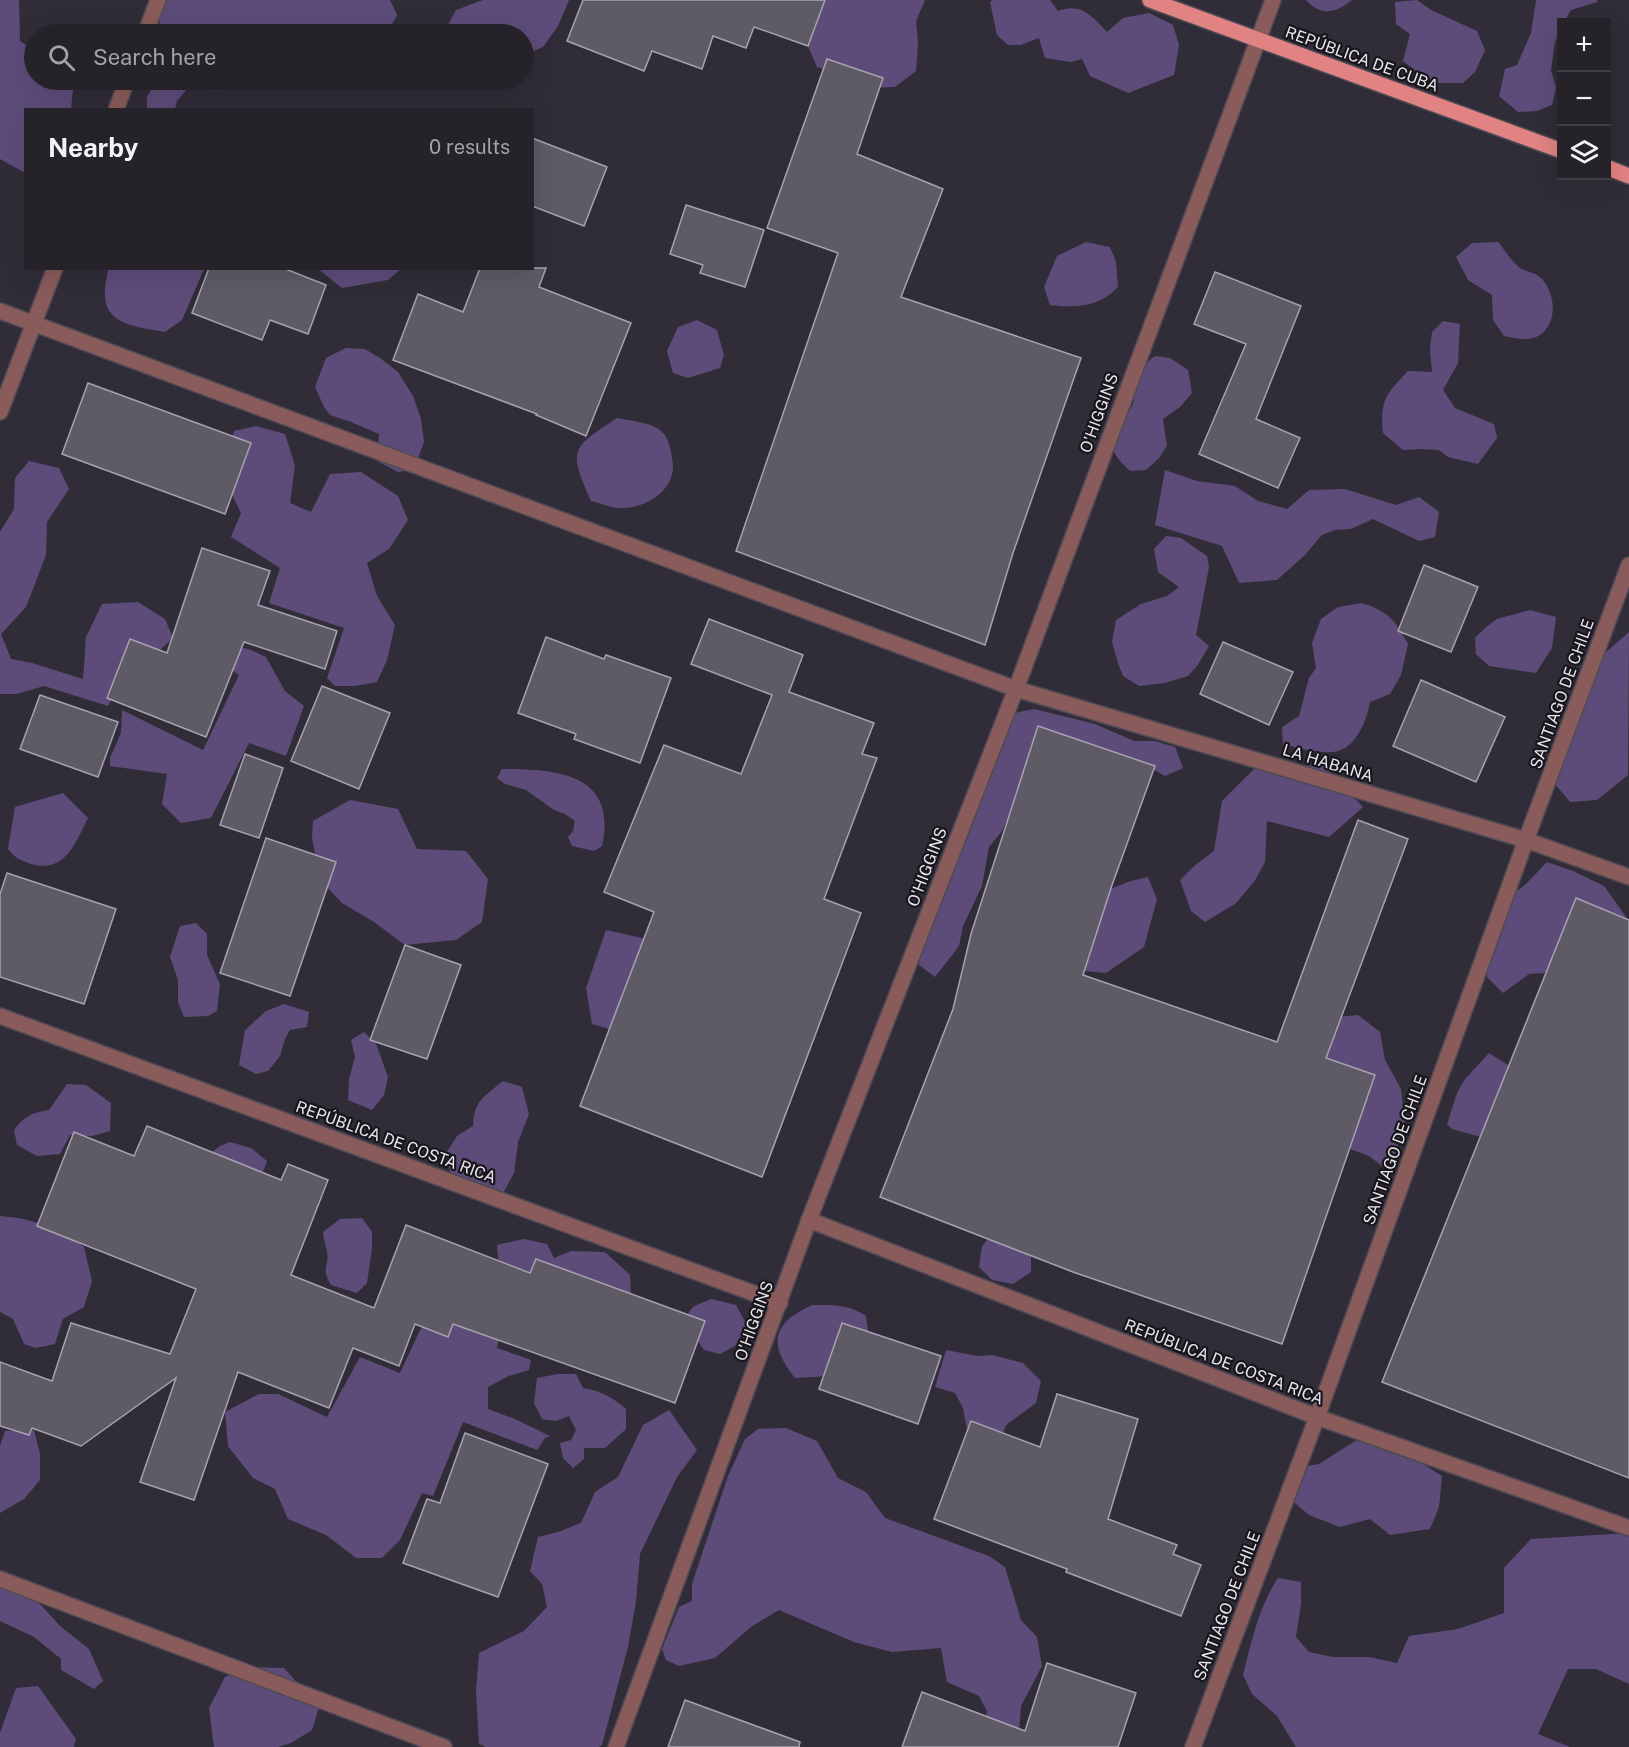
<!DOCTYPE html>
<html lang="en">
<head>
<meta charset="utf-8">
<style>
  :root { --surface:#25222a; --page:#2d2a32; --text:#f1f3f6; --muted:#a3a4a8; --line:#423f47 }
  body { margin:0; font-family:"Public Sans",sans-serif; background:var(--page); color:var(--text) }
  .controls { position:absolute; right:18px; top:18px; display:grid; overflow:hidden; border-radius:0px; box-shadow:0 6px 24px #0002 }
  .controls button { width:54px; height:54px; display:grid; place-items:center; padding:0; border:0; border-bottom:2px solid var(--line); background:var(--surface); color:var(--text); font:30px sans-serif }
  .list { margin:0; padding:0; list-style:none }
  h2 { display:flex; justify-content:space-between; align-items:center; height:78px; margin:0; padding:0 24px; font-size:26px }
  h2 small { font-size:20px; font-weight:400; color:var(--muted) }
  .icon { flex:none; width:33px; height:33px; fill:none; stroke:currentColor; stroke-width:2; stroke-linecap:round; stroke-linejoin:round }
  .map { position:relative; flex:none; width:1629px; height:1747px; overflow:hidden }
  .search { position:absolute; background:var(--surface); box-shadow:0 6px 24px #0002; left:24px; top:24px; width:510px; height:66px; display:flex; align-items:center; gap:15px; box-sizing:border-box; padding:0 21px; border-radius:33px; color:var(--muted); font-size:22px }
  .panel { position:absolute; background:var(--surface); box-shadow:0 6px 24px #0002; left:24px; top:108px; width:510px; height:162px; border-radius:0px }
  .map>svg:first-child { display:block }
  .forest { fill:#5d4c7a }
  .building { fill:#5e5a66; stroke:#a6a2b0; stroke-width:1.5 }
  .lines { fill:none; stroke-linecap:round; stroke-linejoin:round }
  .minor-casing { stroke:#4e4a55; stroke-width:18 }
  .major-casing { stroke:#4e4a55; stroke-width:18 }
  .minor { stroke:#895b5a; stroke-width:15 }
  .major { stroke:#e18382; stroke-width:15 }
  .labels { text-anchor:middle; dominant-baseline:central; stroke-width:4.5; stroke-linejoin:round; paint-order:stroke }
  .street-label { font-size:16px; fill:#e8e5ed; stroke:#18161b }
</style>
</head>
<body>
<div class="map">
<svg width="1629" height="1747" viewBox="0 0 1629 1747">
  <rect width="100%" height="100%" fill="#312d38"/>
  <g class="forest">
    <polygon points="0,0 19,0 20,41 34,50 34,80 74,80 71,109 26,110 25,173 0,159"/>
    <polygon points="159,0 390,0 397,15 387,34 161,34 157,3"/>
    <polygon points="483,0 569,0 558,26 543,47 524,55 524,34 446,34 445,30 456,10"/>
    <polygon points="819,0 925,0 916,21 918,44 916,71 895,87 867,88 845,74 817,67 808,46 816,4"/>
    <path d="M 993,0 L 1050,0 L 1058,11 C 1081,2 1093,17 1107,32 L 1123,18 L 1149,13 L 1173,25 L 1179,45 L 1174,75 L 1128,93 L 1090,76 L 1082,59 L 1071,62 L 1045,58 L 1039,38 L 1021,45 L 1008,45 L 997,35 L 990,2 Z"/>
    <path d="M 1306,0 L 1352,0 C 1336,13 1321,17 1306,0 Z"/>
    <polygon points="1417,0 1431,10 1477,31 1485,50 1475,72 1463,83 1438,83 1424,77 1403,61 1410,34 1396,24 1395,2"/>
    <polygon points="1536,0 1597,0 1597,2 1571,10 1564,22 1562,22 1561,28 1555,42 1551,70 1556,88 1552,105 1537,111 1518,112 1499,96 1505,69 1517,65 1531,33"/>
    <polygon points="158,80 220,80 217,91 193,82 177,101 175,109 147,109 147,96"/>
    <path d="M 1086,242 L 1110,247 L 1116,262 L 1118,287 C 1099,307 1077,308 1050,305 L 1044,287 L 1057,256 Z"/>
    <path d="M 1498,242 C 1504,249 1511,261 1519,267 C 1525,272 1534,272 1540,277 C 1555,291 1559,321 1540,335 C 1531,342 1514,338 1504,336 L 1493,320 L 1492,295 L 1468,280 L 1456,257 L 1472,243 Z"/>
    <path d="M 108,269 L 108,268 L 204,269 L 182,320 L 165,332 C 144,328 106,326 105,297 C 104,288 107,278 108,269 Z"/>
    <polygon points="318,269 317,269 401,269 388,280 342,288"/>
    <polygon points="697,320 717,330 724,355 720,368 688,378 673,373 667,351 678,327"/>
    <path d="M 1443,321 L 1460,324 L 1458,363 L 1443,390 L 1455,408 L 1494,424 L 1497,438 L 1478,464 L 1448,457 L 1439,450 L 1422,449 L 1403,450 L 1383,433 C 1380,400 1386,394 1408,371 L 1432,372 L 1430,349 L 1432,332 Z"/>
    <polygon points="346,348 365,349 380,358 398,372 413,396 421,419 424,442 414,469 398,472 377,461 379,434 351,422 330,415 324,407 315,387 326,358"/>
    <path d="M 1155,356 L 1170,358 L 1188,370 L 1192,393 L 1180,407 L 1163,419 L 1167,446 L 1159,458 L 1146,470 L 1130,471 C 1123,464 1112,455 1112,443 C 1112,429 1127,418 1132,406 C 1135,400 1134,394 1135,387 C 1136,374 1145,363 1155,356 Z"/>
    <path d="M 617,418 C 630,421 655,422 664,434 C 670,442 672,456 673,465 C 674,492 643,510 618,508 C 609,507 599,503 591,501 C 569,449 570,449 617,418 Z"/>
    <polygon points="256,426 285,434 295,466 290,503 311,512 330,474 361,472 398,496 408,520 389,549 367,563 377,596 395,625 387,660 377,682 355,686 335,686 327,678 344,628 269,603 280,568 231,537 241,513 225,481 234,431"/>
    <polygon points="29,461 59,468 69,489 47,522 46,555 26,607 1,634 11,659 32,663 83,679 86,637 102,604 138,602 165,619 173,638 119,687 108,706 44,686 17,694 0,694 0,532 14,509 15,478"/>
    <polygon points="1165,470 1197,481 1235,486 1258,501 1287,509 1309,490 1345,489 1396,505 1419,497 1439,512 1435,537 1419,541 1373,519 1351,529 1335,530 1322,535 1304,556 1277,580 1239,583 1222,546 1155,525"/>
    <polygon points="1166,536 1181,538 1207,556 1209,567 1196,635 1209,646 1197,666 1188,676 1165,683 1139,686 1123,676 1118,663 1112,642 1116,620 1141,604 1167,596 1179,587 1158,572 1154,549"/>
    <path d="M 1362,603 C 1389,612 1395,620 1408,644 L 1401,675 L 1390,694 L 1370,702 C 1367,719 1357,746 1338,751 C 1323,755 1297,748 1283,744 L 1282,727 L 1299,716 L 1309,678 L 1316,668 L 1312,643 L 1321,619 L 1338,607 Z"/>
    <polygon points="1530,610 1556,617 1552,648 1536,673 1489,666 1476,654 1475,638 1486,627 1497,619"/>
    <polygon points="1629,632 1628,775 1597,800 1570,802 1550,778 1597,660"/>
    <polygon points="225,643 251,650 266,657 285,691 304,706 286,756 249,743 211,818 181,823 162,804 167,774 110,766 110,758 121,733 122,710 203,750 239,675 224,665"/>
    <polygon points="1034,709 1095,724 1134,741 1155,741 1175,747 1183,768 1165,776 1149,767 1025,800 1010,813 1002,831 989,847 982,886 963,926 959,946 935,977 919,965 921,944 947,845 959,827 1015,713"/>
    <polygon points="1324,765 1363,807 1329,837 1267,821 1265,862 1254,882 1235,904 1205,922 1191,911 1180,880 1194,866 1214,851 1222,801 1254,769"/>
    <path d="M 502,769 C 556,769 618,773 602,846 L 594,851 L 572,846 L 568,837 L 573,831 L 575,821 L 565,814 L 554,810 L 526,790 L 505,784 L 497,778 Z"/>
    <path d="M 63,793 L 88,818 C 76,842 65,874 31,864 C 20,860 15,858 8,849 L 15,807 Z"/>
    <polygon points="350,800 398,809 417,849 466,851 488,879 482,922 456,940 405,945 374,922 342,903 320,880 312,838 313,821"/>
    <polygon points="1547,862 1573,871 1604,886 1629,921 1557,972 1529,974 1503,993 1487,977 1487,954 1508,898 1526,884"/>
    <polygon points="1148,877 1157,899 1144,947 1106,973 1084,971 1097,894 1131,881"/>
    <polygon points="196,923 207,934 207,955 220,984 217,1011 208,1016 184,1017 178,1002 178,980 170,957 180,926"/>
    <polygon points="606,930 651,940 619,1032 592,1024 586,988"/>
    <polygon points="284,1004 309,1012 307,1027 290,1030 285,1039 280,1056 268,1071 256,1074 239,1065 245,1030 266,1011"/>
    <polygon points="1358,1015 1380,1032 1385,1060 1401,1089 1405,1122 1395,1154 1386,1169 1369,1156 1337,1144 1328,1068 1323,1053 1326,1018"/>
    <polygon points="364,1032 376,1044 388,1077 384,1095 372,1110 348,1100 349,1079 355,1057 351,1040"/>
    <polygon points="1489,1053 1516,1070 1491,1140 1452,1129 1447,1124 1457,1093 1465,1079"/>
    <path d="M 503,1081 L 522,1087 L 529,1114 L 518,1142 L 514,1173 L 501,1197 L 453,1180 L 445,1155 L 457,1136 L 473,1126 C 474,1100 484,1097 503,1081 Z"/>
    <path d="M 67,1084 L 86,1085 L 111,1103 L 110,1131 L 92,1136 L 70,1135 L 60,1154 L 37,1156 L 17,1145 L 14,1130 C 23,1117 33,1112 49,1110 Z"/>
    <polygon points="230,1142 251,1148 267,1161 251,1203 205,1157 220,1146"/>
    <polygon points="0,1216 19,1218 58,1228 84,1247 92,1281 84,1307 63,1319 55,1344 36,1348 24,1344 13,1319 0,1312"/>
    <path d="M 362,1218 L 372,1232 L 372,1248 L 367,1283 L 357,1293 L 331,1285 C 320,1266 330,1266 327,1251 C 325,1244 324,1239 323,1232 L 340,1219 Z"/>
    <polygon points="995,1232 1031,1248 1031,1272 1013,1284 992,1280 979,1267 982,1246"/>
    <polygon points="524,1239 547,1244 554,1258 571,1251 605,1252 630,1275 631,1298 499,1268 497,1245"/>
    <path d="M 711,1299 L 736,1305 L 747,1325 L 735,1346 L 720,1354 L 704,1350 L 686,1323 C 689,1305 695,1306 711,1299 Z"/>
    <path d="M 812,1305 C 833,1305 848,1304 866,1316 L 869,1338 L 830,1376 L 795,1378 C 767,1343 773,1323 812,1305 Z"/>
    <polygon points="442,1311 502,1323 497,1348 531,1360 529,1370 509,1376 488,1387 488,1409 515,1419 550,1436 545,1438 537,1450 463,1422 433,1496 422,1493 400,1540 382,1558 356,1558 326,1535 288,1519 275,1489 253,1478 228,1446 225,1412 259,1394 278,1394 327,1417 360,1357 400,1373 420,1330"/>
    <polygon points="946,1350 977,1356 992,1355 1023,1363 1041,1381 1036,1403 1006,1425 1000,1442 968,1435 963,1408 955,1393 935,1387"/>
    <path d="M 558,1374 L 576,1374 L 583,1388 C 601,1391 612,1397 626,1409 L 626,1429 L 605,1448 L 584,1448 L 584,1459 L 573,1468 L 563,1458 L 560,1443 L 571,1440 L 576,1430 L 569,1416 L 556,1421 L 542,1419 L 534,1403 L 537,1378 Z"/>
    <polygon points="669,1410 697,1450 677,1477 640,1554 636,1602 628,1647 602,1745 599,1747 486,1747 479,1744 476,1691 479,1653 524,1631 547,1607 542,1584 530,1571 538,1537 558,1532 581,1523 595,1492 618,1477 643,1425"/>
    <polygon points="786,1428 817,1441 838,1478 866,1492 885,1518 989,1556 1005,1567 1021,1620 1037,1637 1042,1666 1021,1706 1018,1747 977,1747 987,1711 979,1696 947,1682 941,1648 892,1652 854,1642 779,1610 751,1627 715,1658 679,1666 666,1660 662,1649 679,1607 692,1601 692,1584 728,1476 745,1439 758,1429"/>
    <polygon points="34,1430 40,1454 40,1480 24,1499 0,1513 0,1446 5,1431"/>
    <polygon points="1380,1437 1442,1476 1439,1507 1430,1529 1390,1535 1370,1519 1340,1527 1309,1515 1283,1493 1294,1468 1319,1464 1355,1441"/>
    <path d="M 1629,1533 L 1629,1684 L 1596,1669 L 1568,1669 L 1538,1734 L 1570,1747 L 1296,1747 L 1277,1716 L 1252,1694 L 1243,1675 C 1251,1643 1259,1606 1278,1578 L 1301,1582 L 1301,1604 L 1296,1637 L 1309,1652 L 1333,1657 L 1369,1657 L 1397,1663 L 1409,1636 L 1458,1629 L 1504,1613 L 1504,1568 L 1531,1539 Z"/>
    <polygon points="0,1583 29,1592 60,1626 89,1649 103,1681 94,1689 61,1670 61,1659 34,1637 0,1621"/>
    <polygon points="246,1667 284,1668 319,1707 312,1730 291,1743 278,1747 214,1747 209,1708 225,1677"/>
    <polygon points="38,1686 76,1739 74,1747 0,1747 0,1733 16,1688"/>
  </g>
  <g class="building">
    <polygon points="583,0 825,0 808,46 754,27 746,48 713,36 702,69 652,51 644,71 567,41"/>
    <polygon points="827,59 883,78 857,154 943,189 901,297 1081,358 1013,553 985,645 736,551 838,253 767,228"/>
    <polygon points="532,138 607,167 584,226 532,206"/>
    <polygon points="686,205 764,230 745,287 700,273 703,265 670,254"/>
    <polygon points="209,268 283,268 326,285 308,334 270,320 262,340 192,313"/>
    <polygon points="480,268 546,268 539,287 631,323 586,436 536,415 537,414 393,360 418,294 463,312"/>
    <polygon points="1215,272 1301,306 1256,419 1300,438 1278,488 1199,454 1246,344 1194,324"/>
    <polygon points="88,383 251,443 225,514 62,454"/>
    <polygon points="202,548 270,571 258,605 337,631 325,669 244,642 206,737 107,698 130,639 167,653"/>
    <polygon points="1424,565 1478,587 1451,652 1398,631"/>
    <polygon points="709,619 803,655 789,692 874,723 862,754 877,758 824,899 861,913 762,1177 580,1106 654,912 604,892 664,745 741,774 772,695 691,664"/>
    <polygon points="546,637 604,659 606,655 671,678 640,763 574,739 576,734 518,713"/>
    <polygon points="1223,642 1293,672 1269,725 1200,694"/>
    <polygon points="1421,680 1505,717 1476,782 1393,746"/>
    <polygon points="322,686 390,713 359,789 291,761"/>
    <polygon points="40,695 118,722 98,777 20,749"/>
    <polygon points="1038,726 1155,766 1111,888 1083,975 1277,1042 1358,820 1408,839 1326,1058 1375,1075 1282,1344 1073,1272 880,1197 953,1009 971,934"/>
    <polygon points="245,754 283,768 259,838 220,825"/>
    <polygon points="266,838 336,862 290,996 220,973"/>
    <polygon points="7,873 116,909 84,1004 0,977 0,894"/>
    <polygon points="1576,898 1629,920 1629,1478 1382,1382"/>
    <polygon points="405,945 461,965 427,1059 370,1040"/>
    <polygon points="147,1126 281,1180 288,1164 328,1180 291,1275 374,1308 406,1225 530,1273 536,1259 705,1321 675,1403 453,1324 448,1337 415,1324 399,1366 353,1348 329,1408 238,1372 194,1500 140,1482 176,1378 81,1446 32,1428 29,1435 0,1426 0,1362 52,1381 71,1323 170,1354 196,1289 37,1226 74,1132 134,1156"/>
    <polygon points="842,1323 941,1356 918,1424 819,1389"/>
    <polygon points="1057,1394 1138,1419 1108,1519 1177,1545 1173,1554 1201,1565 1181,1616 1066,1572 1067,1569 934,1519 971,1421 1040,1447"/>
    <polygon points="465,1433 548,1464 498,1597 403,1563 427,1499 440,1503"/>
    <polygon points="1047,1663 1136,1693 1118,1747 902,1747 922,1692 1025,1731"/>
    <polygon points="685,1700 800,1742 799,1747 668,1747"/>
  </g>
  <g class="lines">
    <defs>
      <g id="minor">
        <polyline points="145,34 158,0"/>
        <polyline points="116,110 127,80"/>
        <polyline points="0,311 1016,689 1526,840 1629,877"/>
        <polyline points="0,412 55,268"/>
        <polyline points="0,1016 780,1303"/>
        <polyline points="809,1220 1317,1417 1629,1528"/>
        <polyline points="0,1579 444,1747"/>
        <polyline points="616,1747 809,1220 1016,689 1273,0"/>
        <polyline points="1193,1747 1317,1417 1526,840 1629,565"/>
      </g>
      <g id="major">
        <polyline points="1150,0 1562,151"/>
        <polyline points="1606,167 1629,176"/>
      </g>
    </defs>
    <use href="#minor" class="minor-casing"/>
    <use href="#major" class="major-casing"/>
    <use href="#minor" class="minor"/>
    <use href="#major" class="major"/>
  </g>
  <g class="labels">
    <g class="street-label">
      <text transform="translate(1362 59) rotate(20)">REPÚBLICA DE CUBA</text>
      <text transform="translate(1099 413) rotate(-70)">O'HIGGINS</text>
      <text transform="translate(1562 694) rotate(-70)">SANTIAGO DE CHILE</text>
      <text transform="translate(1328 763) rotate(17)">LA HABANA</text>
      <text transform="translate(927 867) rotate(-69)">O'HIGGINS</text>
      <text transform="translate(396 1142) rotate(20)">REPÚBLICA DE COSTA RICA</text>
      <text transform="translate(1395 1150) rotate(-70)">SANTIAGO DE CHILE</text>
      <text transform="translate(754 1321) rotate(-70)">O'HIGGINS</text>
      <text transform="translate(1224 1362) rotate(21)">REPÚBLICA DE COSTA RICA</text>
      <text transform="translate(1227 1606) rotate(-69)">SANTIAGO DE CHILE</text>
    </g>
  </g>
</svg>
<div class="controls">
<button>+</button>
<button>−</button>
<button><svg class="icon" aria-label="layers" viewBox="0 0 24 24"><path d="M12 4l9 5-9 5-9-5zM3 14l9 5 9-5"/></svg></button>
</div>
<div class="search"><svg class="icon" aria-label="search" viewBox="0 0 24 24"><circle cx="10" cy="10" r="6"/><path d="M15 15l6 6"/></svg>Search here</div>
<section class="panel">
<h2>Nearby<small>0 results</small></h2>
<ul class="list">
</ul>
</section>
</div>
</body>
</html>
